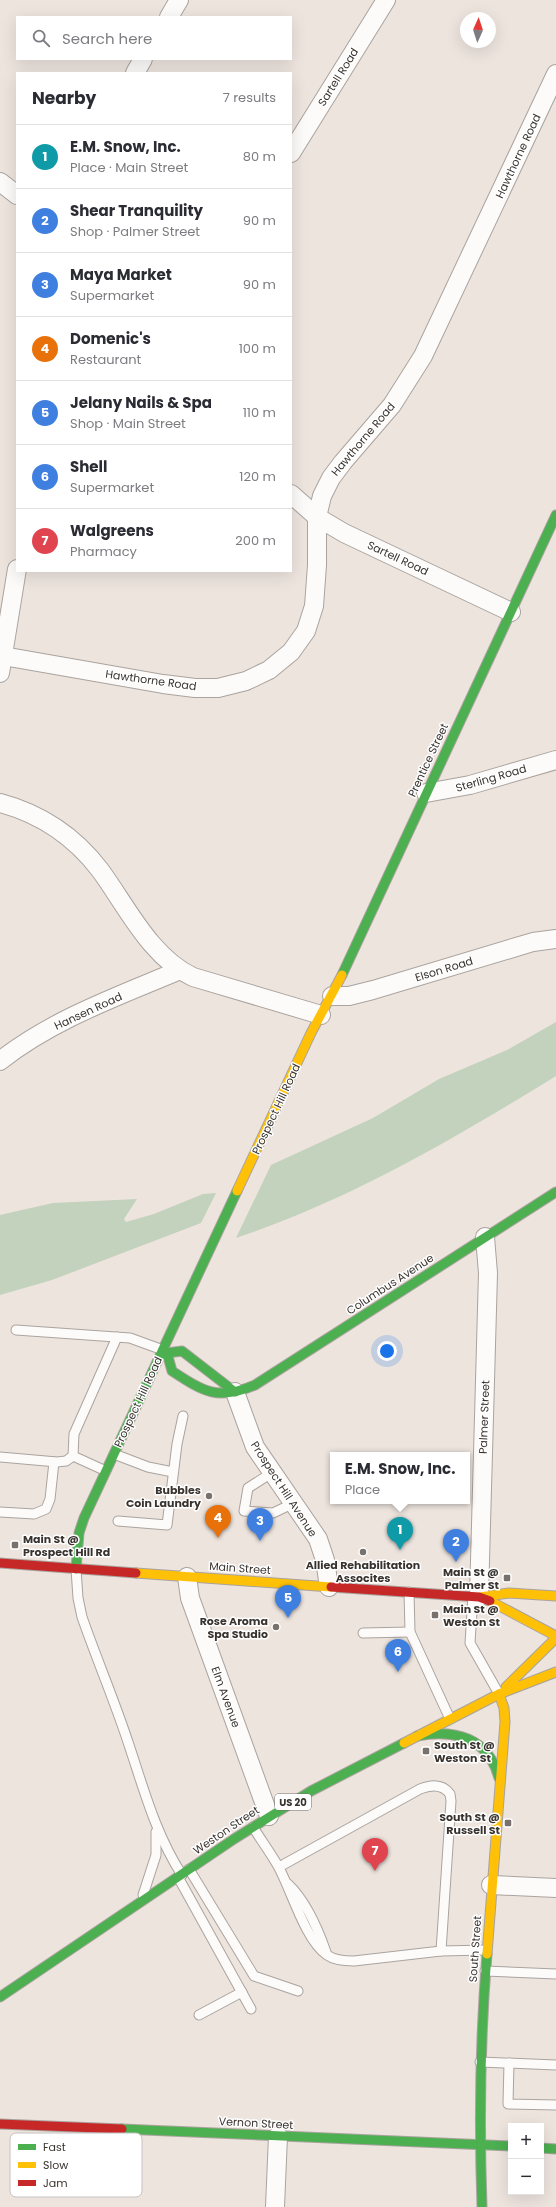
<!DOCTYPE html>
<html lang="en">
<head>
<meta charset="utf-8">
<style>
  :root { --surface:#fff; --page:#f2f2f3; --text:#2b2b33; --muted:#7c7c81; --line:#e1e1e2; --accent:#1a73e8 }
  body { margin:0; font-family:Poppins,sans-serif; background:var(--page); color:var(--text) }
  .controls { position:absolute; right:12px; bottom:12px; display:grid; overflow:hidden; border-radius:0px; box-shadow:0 4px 16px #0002 }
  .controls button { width:36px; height:36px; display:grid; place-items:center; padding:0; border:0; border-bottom:1px solid var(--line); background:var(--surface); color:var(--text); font:20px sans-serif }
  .compass { position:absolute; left:460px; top:12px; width:36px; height:36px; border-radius:50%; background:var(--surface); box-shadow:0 4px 16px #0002; rotate:3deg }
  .you { position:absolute; left:387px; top:1351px; width:14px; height:14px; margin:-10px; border:3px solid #fff; border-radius:50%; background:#1a73e8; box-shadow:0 0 0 6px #1a73e833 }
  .badge { display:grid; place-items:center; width:26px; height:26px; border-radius:50%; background:var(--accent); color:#fff; font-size:13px; font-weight:700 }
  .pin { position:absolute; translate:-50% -33px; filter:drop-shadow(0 1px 2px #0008) }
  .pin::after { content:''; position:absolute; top:21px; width:14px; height:12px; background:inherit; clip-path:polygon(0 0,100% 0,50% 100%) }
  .popup { position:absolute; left:330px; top:1452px; width:140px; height:52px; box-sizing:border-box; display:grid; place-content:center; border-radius:0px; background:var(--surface); filter:drop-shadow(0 1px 3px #0005); font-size:13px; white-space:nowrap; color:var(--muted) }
  .popup b { font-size:15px; color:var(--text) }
  .popup::after { content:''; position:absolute; left:50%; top:100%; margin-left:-8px; border:8px solid transparent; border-top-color:var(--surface) }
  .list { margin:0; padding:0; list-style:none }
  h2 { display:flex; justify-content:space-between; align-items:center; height:52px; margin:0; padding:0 16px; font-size:17px }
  h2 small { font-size:13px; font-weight:400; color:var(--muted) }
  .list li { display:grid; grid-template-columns:26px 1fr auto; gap:12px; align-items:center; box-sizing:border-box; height:64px; padding:0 16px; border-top:1px solid var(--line) }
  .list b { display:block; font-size:15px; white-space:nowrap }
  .list p { margin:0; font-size:13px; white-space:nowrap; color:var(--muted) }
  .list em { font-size:13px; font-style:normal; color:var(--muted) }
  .icon { flex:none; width:22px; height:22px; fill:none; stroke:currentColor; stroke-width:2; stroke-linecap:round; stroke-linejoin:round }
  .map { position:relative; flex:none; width:556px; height:2207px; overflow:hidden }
  .search { position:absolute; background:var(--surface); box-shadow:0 4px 16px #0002; left:16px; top:16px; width:276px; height:44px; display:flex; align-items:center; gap:10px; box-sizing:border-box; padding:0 14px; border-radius:0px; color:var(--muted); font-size:15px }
  .panel { position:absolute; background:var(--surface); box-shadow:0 4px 16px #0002; left:16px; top:72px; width:276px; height:500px; border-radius:0px }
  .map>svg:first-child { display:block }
  .green { fill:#c2d2bc }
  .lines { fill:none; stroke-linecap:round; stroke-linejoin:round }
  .lane-casing { stroke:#aaa39e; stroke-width:11 }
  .street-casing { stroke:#aaa39e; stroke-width:20 }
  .fast-casing { stroke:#aaa39e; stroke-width:11 }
  .slow-casing { stroke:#aaa39e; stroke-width:11 }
  .jam-casing { stroke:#aaa39e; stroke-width:11 }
  .lane { stroke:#fcfbfa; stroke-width:9 }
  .street { stroke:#fcfbfa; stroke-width:18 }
  .fast { stroke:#4caf50; stroke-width:9 }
  .slow { stroke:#ffc107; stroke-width:9 }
  .jam { stroke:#c62828; stroke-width:9 }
  .poi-dot { fill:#78716c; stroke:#fff; stroke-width:1.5 }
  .labels { text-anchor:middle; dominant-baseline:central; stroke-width:3; stroke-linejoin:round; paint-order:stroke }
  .shield { fill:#fff; stroke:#74706d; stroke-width:1 }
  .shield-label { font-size:10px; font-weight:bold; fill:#39332f }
  .street-label { font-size:11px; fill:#39332f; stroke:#fff }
  .poi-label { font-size:11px; font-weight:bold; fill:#39332f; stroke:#fff; text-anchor:end }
  .key { fill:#fff; stroke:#c4c2c1; stroke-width:1 }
  .key-label { font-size:11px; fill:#39332f }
</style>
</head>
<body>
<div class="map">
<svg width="556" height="2207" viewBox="0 0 556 2207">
  <rect width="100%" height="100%" fill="#ede4de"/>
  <g class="green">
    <path d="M 556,1022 L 556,1076 C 454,1139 350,1200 236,1238 L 271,1165 L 373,1118 L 439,1079 L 507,1050 Z"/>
    <polygon points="216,1193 201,1223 52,1280 0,1295 0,1215 53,1203 137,1199 124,1219 126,1222 154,1214 203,1194"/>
  </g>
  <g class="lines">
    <defs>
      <g id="lane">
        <polyline points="16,1330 130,1338 163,1350"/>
        <polyline points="114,1454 148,1467 173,1472"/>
        <polyline points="73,1456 74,1434 117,1337"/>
        <polyline points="73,1456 106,1471"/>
        <polyline points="0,1457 57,1462 66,1461 73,1456"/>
        <polyline points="273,1472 248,1488 244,1511 273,1513 294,1503"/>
        <polyline points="0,1512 34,1514 46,1509 50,1499 54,1462"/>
        <polyline points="118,1521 167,1525 177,1444 183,1416"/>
        <path d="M 76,1569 L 78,1598 L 82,1617 C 97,1660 115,1702 129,1745 C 144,1790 156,1835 182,1875"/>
        <polyline points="409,1592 410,1632 450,1719"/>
        <polyline points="473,1596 470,1643 499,1694"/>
        <polyline points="363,1633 410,1632"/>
        <path d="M 253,1827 C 261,1840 270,1852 278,1866 C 291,1889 305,1940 327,1955 C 334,1960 345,1961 354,1961 L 441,1951 L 486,1950"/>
        <path d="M 279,1867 L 420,1789 C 430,1785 442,1783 450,1794 L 451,1801 L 441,1951"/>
        <polyline points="189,1869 254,1976 298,1991"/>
        <polyline points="178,1877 251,2009"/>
        <path d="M 288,1884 C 306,1901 318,1929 326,1952"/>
        <polyline points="143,1895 156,1855 156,1832"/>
        <polyline points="485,1971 556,1974"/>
        <polyline points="199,2015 242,1992"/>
        <polyline points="480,2062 556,2065"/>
        <polyline points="509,2063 508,2104 556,2105"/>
      </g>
      <g id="street">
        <polyline points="169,17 179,0"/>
        <polyline points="135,73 143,59"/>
        <polyline points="291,153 386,0"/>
        <polyline points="0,182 17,195"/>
        <polyline points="291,494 317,517 344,533 511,612"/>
        <polyline points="3,656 163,684 195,688 218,688 246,681 269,670 291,652 306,631 314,606 317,565 317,517 322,496 331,478 343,462 392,405 423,356 556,74"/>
        <polyline points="0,673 17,569"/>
        <polyline points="426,793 470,785 556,760"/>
        <path d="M 0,803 C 41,814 74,836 100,870 C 126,905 150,957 193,977 L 321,1015"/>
        <polyline points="332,996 349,996 373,990 533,942 556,939"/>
        <path d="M 0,1061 C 53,1019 119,996 180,970"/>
        <polyline points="235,1392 255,1447 318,1539 325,1560 329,1587"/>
        <polyline points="187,1577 190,1598 269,1816"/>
        <polyline points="479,1597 488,1273 485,1237"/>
        <polyline points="491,1885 556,1888"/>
        <polyline points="275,2207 278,2136"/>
      </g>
      <g id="fast">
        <polyline points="342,975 556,515"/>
        <path d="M 163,1350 L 167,1353 L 172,1371 C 204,1392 218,1401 255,1385 L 556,1192"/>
        <polyline points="167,1353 182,1351 235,1392"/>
        <polyline points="76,1569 79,1533 84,1518 237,1191"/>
        <path d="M 417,1736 C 455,1729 488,1737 499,1778"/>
        <polyline points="0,1997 234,1839 311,1791 404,1743"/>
        <polyline points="122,2129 511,2146"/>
        <polyline points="541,2148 556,2149"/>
        <path d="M 482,2207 C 479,2122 480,2039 487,1954"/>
      </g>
      <g id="slow">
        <polyline points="237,1191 311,1033 342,975"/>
        <polyline points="136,1573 331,1587"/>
        <polyline points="480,1597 509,1593 556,1596"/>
        <polyline points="490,1601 556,1636"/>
        <polyline points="506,1687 556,1638"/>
        <polyline points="404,1743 499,1694 556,1672"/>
        <polyline points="487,1954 505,1722 504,1708 499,1694"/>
      </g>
      <g id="jam">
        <polyline points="0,1563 136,1573"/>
        <polyline points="331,1587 479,1597 490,1601"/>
        <polyline points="0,2124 122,2129"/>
      </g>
    </defs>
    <use href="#lane" class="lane-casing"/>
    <use href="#street" class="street-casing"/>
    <use href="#fast" class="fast-casing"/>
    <use href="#slow" class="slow-casing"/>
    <use href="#jam" class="jam-casing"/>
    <use href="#lane" class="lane"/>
    <use href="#street" class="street"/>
    <use href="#fast" class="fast"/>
    <use href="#slow" class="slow"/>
    <use href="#jam" class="jam"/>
  </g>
  <g class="poi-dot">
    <circle cx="209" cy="1496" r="4"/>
    <rect x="11" y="1541" width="8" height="8" rx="2"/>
    <circle cx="363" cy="1552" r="4"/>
    <rect x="503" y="1574" width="8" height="8" rx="2"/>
    <rect x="431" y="1611" width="8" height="8" rx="2"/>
    <circle cx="276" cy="1627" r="4"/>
    <rect x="422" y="1747" width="8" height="8" rx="2"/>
    <rect x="504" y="1819" width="8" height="8" rx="2"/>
  </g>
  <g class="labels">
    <rect class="shield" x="275" y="1794" width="36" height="16" rx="3"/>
    <g class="shield-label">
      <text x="293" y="1802">US 20</text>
    </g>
    <g class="street-label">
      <text transform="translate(338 77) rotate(-58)">Sartell Road</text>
      <text transform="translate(518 156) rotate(-65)">Hawthorne Road</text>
      <text transform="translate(363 439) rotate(-50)">Hawthorne Road</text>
      <text transform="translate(398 558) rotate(25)">Sartell Road</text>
      <text transform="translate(151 680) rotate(8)">Hawthorne Road</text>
      <text transform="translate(428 760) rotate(-65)">Prentice Street</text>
      <text transform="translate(491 778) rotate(-16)">Sterling Road</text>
      <text transform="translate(444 969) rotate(-17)">Elson Road</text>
      <text transform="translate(88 1011) rotate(-25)">Hansen Road</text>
      <text transform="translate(276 1109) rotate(-65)">Prospect Hill Road</text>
      <text transform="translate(390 1284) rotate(-33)">Columbus Avenue</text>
      <text transform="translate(138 1402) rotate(-65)">Prospect Hill Road</text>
      <text transform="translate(484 1417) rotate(-88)">Palmer Street</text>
      <text transform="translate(284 1489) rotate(57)">Prospect Hill Avenue</text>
      <text transform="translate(240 1568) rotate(4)">Main Street</text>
      <text transform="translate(226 1697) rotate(70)">Elm Avenue</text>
      <text transform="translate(226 1830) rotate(-34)">Weston Street</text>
      <text transform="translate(475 1949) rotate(-86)">South Street</text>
      <text transform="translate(256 2123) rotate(3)">Vernon Street</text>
    </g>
    <g class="poi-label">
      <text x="201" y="1490">Bubbles<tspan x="201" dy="13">Coin Laundry</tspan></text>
      <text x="23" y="1539" text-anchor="start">Main St @<tspan x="23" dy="13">Prospect Hill Rd</tspan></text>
      <text x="363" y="1565" text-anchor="middle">Allied Rehabilitation<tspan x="363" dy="13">Assocites</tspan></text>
      <text x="499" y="1572">Main St @<tspan x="499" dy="13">Palmer St</tspan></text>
      <text x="443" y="1609" text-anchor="start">Main St @<tspan x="443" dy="13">Weston St</tspan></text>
      <text x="268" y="1621">Rose Aroma<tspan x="268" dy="13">Spa Studio</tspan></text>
      <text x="434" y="1745" text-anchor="start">South St @<tspan x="434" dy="13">Weston St</tspan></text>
      <text x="500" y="1817">South St @<tspan x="500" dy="13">Russell St</tspan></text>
    </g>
  </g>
  <rect x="10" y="2133" width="132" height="64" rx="6" class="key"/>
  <rect x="18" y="2144" width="18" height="6" fill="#4caf50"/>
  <rect x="18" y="2162" width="18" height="6" fill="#ffc107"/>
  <rect x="18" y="2180" width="18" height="6" fill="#c62828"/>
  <g class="key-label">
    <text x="43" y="2151">Fast</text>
    <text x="43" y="2169">Slow</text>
    <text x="43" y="2187">Jam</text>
  </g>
</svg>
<div class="controls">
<button>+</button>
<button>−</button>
</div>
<svg class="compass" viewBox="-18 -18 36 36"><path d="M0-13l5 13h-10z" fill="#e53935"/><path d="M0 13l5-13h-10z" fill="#7c7c81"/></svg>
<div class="you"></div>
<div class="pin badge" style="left:400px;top:1550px;background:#0f9aa8">1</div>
<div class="popup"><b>E.M. Snow, Inc.</b>Place</div>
<div class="pin badge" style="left:456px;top:1562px;background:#3f7fe0">2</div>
<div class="pin badge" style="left:260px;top:1541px;background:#3f7fe0">3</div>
<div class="pin badge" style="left:218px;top:1538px;background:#e8710a">4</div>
<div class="pin badge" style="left:288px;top:1618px;background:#3f7fe0">5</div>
<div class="pin badge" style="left:398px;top:1672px;background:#3f7fe0">6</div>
<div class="pin badge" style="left:375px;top:1871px;background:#e0444e">7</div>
<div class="search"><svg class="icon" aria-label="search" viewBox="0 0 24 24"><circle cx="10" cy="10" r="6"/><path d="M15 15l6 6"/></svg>Search here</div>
<section class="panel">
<h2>Nearby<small>7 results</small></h2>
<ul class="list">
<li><span class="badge" style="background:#0f9aa8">1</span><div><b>E.M. Snow, Inc.</b><p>Place · Main Street</p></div><em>80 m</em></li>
<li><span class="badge" style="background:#3f7fe0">2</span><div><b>Shear Tranquility</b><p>Shop · Palmer Street</p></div><em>90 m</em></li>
<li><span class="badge" style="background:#3f7fe0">3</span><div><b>Maya Market</b><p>Supermarket</p></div><em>90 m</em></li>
<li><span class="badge" style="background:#e8710a">4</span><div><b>Domenic's</b><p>Restaurant</p></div><em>100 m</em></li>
<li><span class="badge" style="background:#3f7fe0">5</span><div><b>Jelany Nails &amp; Spa</b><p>Shop · Main Street</p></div><em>110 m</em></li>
<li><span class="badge" style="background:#3f7fe0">6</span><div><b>Shell</b><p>Supermarket</p></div><em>120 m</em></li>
<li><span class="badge" style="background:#e0444e">7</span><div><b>Walgreens</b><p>Pharmacy</p></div><em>200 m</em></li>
</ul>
</section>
</div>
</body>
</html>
